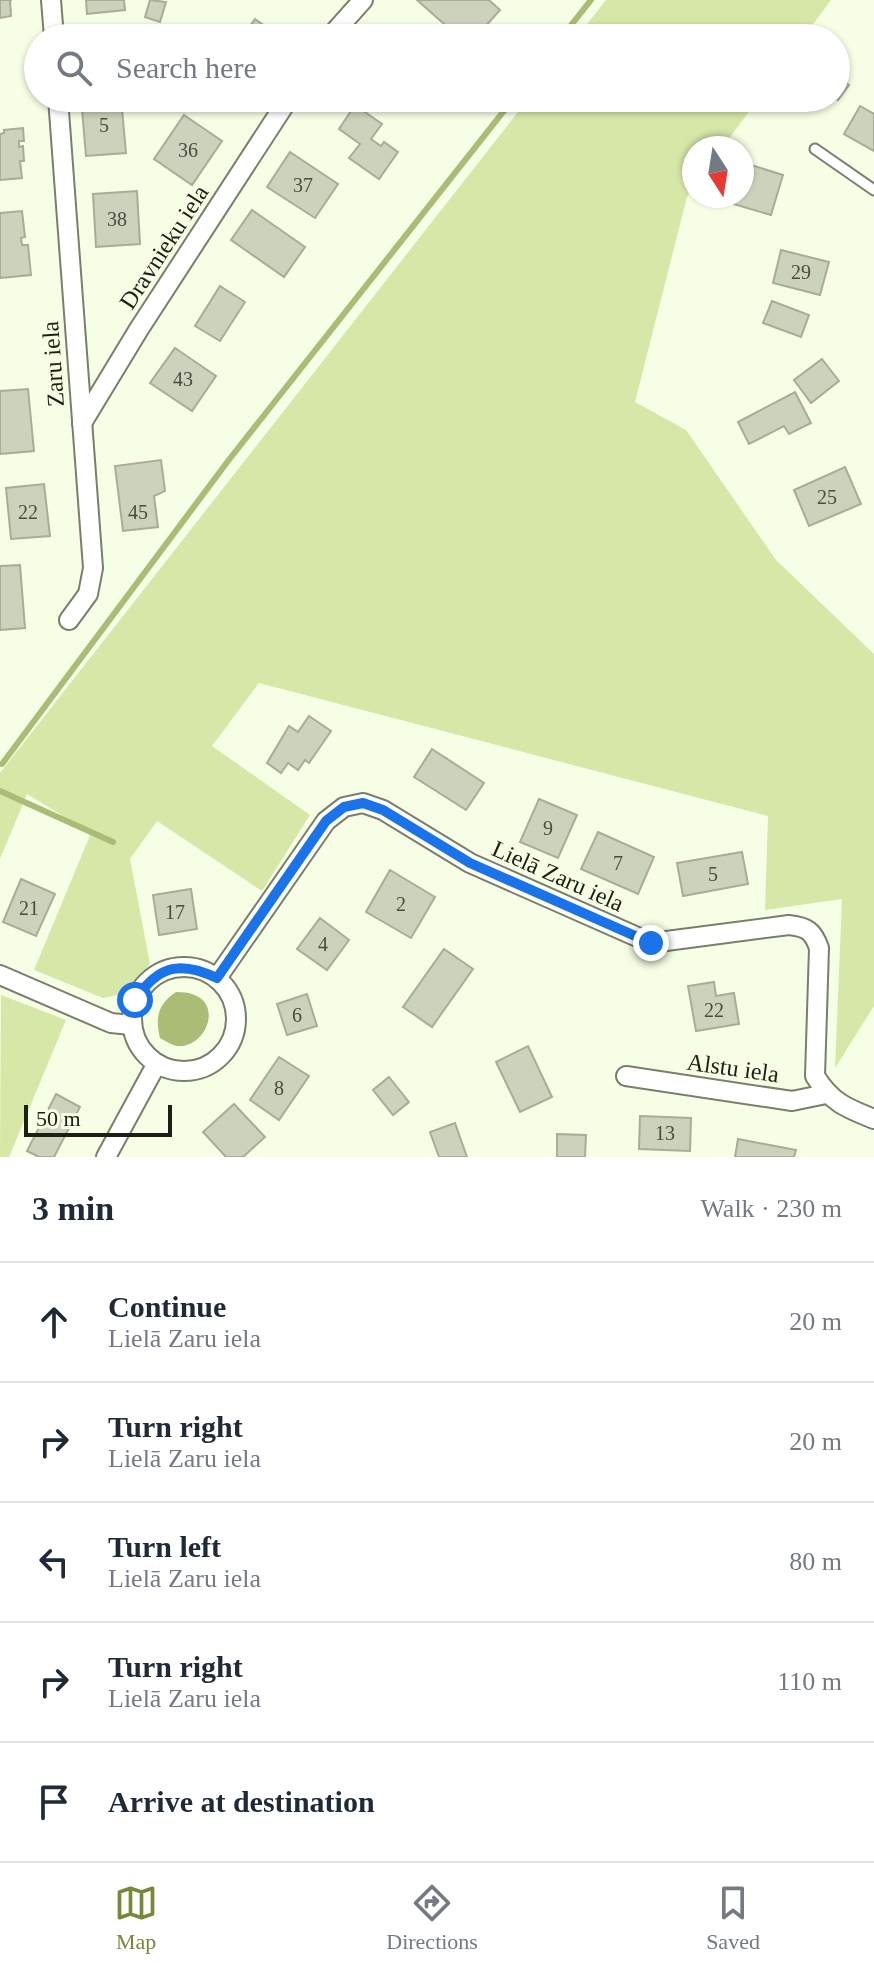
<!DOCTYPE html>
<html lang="en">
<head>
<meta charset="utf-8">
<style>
  :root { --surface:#fff; --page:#f2f2f3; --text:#1f2937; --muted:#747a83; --line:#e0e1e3; --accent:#778838 }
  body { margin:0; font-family:Georgia,serif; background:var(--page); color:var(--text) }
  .compass { position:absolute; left:682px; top:136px; width:72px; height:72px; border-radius:50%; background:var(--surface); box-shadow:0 2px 6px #0004; rotate:168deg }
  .scale { position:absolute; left:24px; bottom:20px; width:148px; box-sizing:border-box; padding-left:8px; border:4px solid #1d1f17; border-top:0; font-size:22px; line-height:28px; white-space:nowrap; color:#1d1f17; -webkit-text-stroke:6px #f7fee6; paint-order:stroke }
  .stop { position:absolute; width:24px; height:24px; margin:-18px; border:6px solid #1a73e8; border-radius:50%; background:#fff }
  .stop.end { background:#1a73e8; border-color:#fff; box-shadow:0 2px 8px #0008 }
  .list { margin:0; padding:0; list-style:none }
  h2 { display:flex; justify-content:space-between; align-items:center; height:104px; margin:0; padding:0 32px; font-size:34px }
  h2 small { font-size:26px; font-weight:400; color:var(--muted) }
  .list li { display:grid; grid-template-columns:52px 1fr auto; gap:24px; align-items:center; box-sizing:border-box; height:120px; padding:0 32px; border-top:2px solid var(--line) }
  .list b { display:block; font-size:30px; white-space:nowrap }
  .list p { margin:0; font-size:26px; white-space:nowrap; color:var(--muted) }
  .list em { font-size:26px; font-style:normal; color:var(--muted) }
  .icon { flex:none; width:44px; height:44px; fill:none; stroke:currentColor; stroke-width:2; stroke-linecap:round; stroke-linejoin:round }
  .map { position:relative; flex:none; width:874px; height:1157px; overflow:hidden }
  .search { position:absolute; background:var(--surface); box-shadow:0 2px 6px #0004; left:24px; right:24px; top:24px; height:88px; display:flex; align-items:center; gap:20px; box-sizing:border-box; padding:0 28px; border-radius:44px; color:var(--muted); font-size:30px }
  .sheet { height:704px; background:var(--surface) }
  nav { display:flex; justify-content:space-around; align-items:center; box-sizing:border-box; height:112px; border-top:2px solid var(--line); background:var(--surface); font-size:22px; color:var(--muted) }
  nav a { display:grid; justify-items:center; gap:4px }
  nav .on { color:var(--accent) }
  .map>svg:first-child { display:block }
  .green { fill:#d7e7a8 }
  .water { fill:#abbc76 }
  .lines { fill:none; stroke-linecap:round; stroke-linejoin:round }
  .stream { stroke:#abbc76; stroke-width:6 }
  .building { fill:#ccd2bc; stroke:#a7ad97; stroke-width:2 }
  .service-casing { stroke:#797f6a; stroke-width:13 }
  .minor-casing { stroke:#797f6a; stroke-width:22 }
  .service { stroke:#fff; stroke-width:9 }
  .minor { stroke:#fff; stroke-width:18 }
  .route { stroke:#1a73e8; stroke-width:10 }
  .labels { text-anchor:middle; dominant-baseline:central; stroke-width:6; stroke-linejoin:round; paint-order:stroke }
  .number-label { font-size:20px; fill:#494c40 }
  .street-label { font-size:24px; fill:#1d1f17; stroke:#f7fee6 }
</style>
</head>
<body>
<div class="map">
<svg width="874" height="1157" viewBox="0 0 874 1157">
  <rect width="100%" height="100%" fill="#f7fee6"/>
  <g class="green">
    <polygon points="606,0 831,0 803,38 576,38"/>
    <polygon points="529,98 759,98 722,148 694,148 694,187 687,197 635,402 686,430 776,560 874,654 874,1006 835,1068 842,899 765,910 768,816 259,683 212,746 310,815 262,891 157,821 130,859 150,964 127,993 103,998 34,970 91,833 27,794 0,859 0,773"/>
    <polygon points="1,995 66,1020 9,1157 0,1157"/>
  </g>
  <path class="water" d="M 176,992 C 229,991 209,1049 177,1046 C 171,1045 166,1041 160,1038 C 155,1017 158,1004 176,992 Z"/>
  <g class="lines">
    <g class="stream">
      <polyline points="561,38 591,0"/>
      <polyline points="2,764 228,461 514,98"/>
      <polyline points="0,791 113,842"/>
    </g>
  </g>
  <g class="building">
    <polygon points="0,0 12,0 10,0 11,16 0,18"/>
    <polygon points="86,0 124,0 125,10 87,14"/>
    <polygon points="150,0 166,2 160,22 145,17"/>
    <polygon points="417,0 489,0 500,10 475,38 460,38"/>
    <polygon points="255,19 282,38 242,38"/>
    <polygon points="836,76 849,85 838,100 836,98"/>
    <polygon points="81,98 121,98 126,153 86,156"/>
    <polygon points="355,105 382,124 371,139 381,146 384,142 398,152 379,179 349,158 360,144 339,129"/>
    <polygon points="860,106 874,114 874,151 844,134"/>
    <polygon points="184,115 222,141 192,185 154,159"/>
    <polygon points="23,128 24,141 19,141 19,147 23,146 24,161 20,161 22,178 0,180 0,134 4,133 4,130"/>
    <polygon points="290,152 338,184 315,218 267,187"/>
    <polygon points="742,162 783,175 771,215 727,202 729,196 742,196"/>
    <polygon points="137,191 140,244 96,247 93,194"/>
    <polygon points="252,210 305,247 284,277 231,240"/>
    <polygon points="22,211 25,237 21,238 22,245 28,245 31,275 0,278 0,213"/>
    <polygon points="781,250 829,262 820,295 773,283"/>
    <polygon points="220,286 245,302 220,341 195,326"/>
    <polygon points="772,301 809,315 801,337 763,323"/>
    <polygon points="175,348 216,376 192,411 150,383"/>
    <polygon points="822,359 839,381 811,403 794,380"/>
    <polygon points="28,389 34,451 0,454 0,391"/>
    <polygon points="795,392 811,423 789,434 784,426 749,444 738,422"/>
    <polygon points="161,460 165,491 154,496 158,527 123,531 115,466"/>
    <polygon points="845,467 861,504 809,526 794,490"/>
    <polygon points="44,484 50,536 11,539 6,488"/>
    <polygon points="20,565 25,628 0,630 0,566"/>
    <polygon points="309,716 331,731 309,763 305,760 298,770 288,763 281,773 267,763 289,726 298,732"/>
    <polygon points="432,749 484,783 466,810 414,777"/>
    <polygon points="539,799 577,815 558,858 520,842"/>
    <polygon points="598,832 654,857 638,894 581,869"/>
    <polygon points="742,852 748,884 683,896 677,863"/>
    <polygon points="390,870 435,897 411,938 366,912"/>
    <polygon points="21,879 55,894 36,936 3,922"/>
    <polygon points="191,889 197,929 159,935 153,895"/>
    <polygon points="320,918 349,940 327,970 297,949"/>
    <polygon points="444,949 473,969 432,1027 403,1007"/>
    <polygon points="714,982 716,996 734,993 739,1024 696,1031 688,986"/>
    <polygon points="307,994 317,1026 287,1035 277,1004"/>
    <polygon points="528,1046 552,1097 520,1112 496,1062"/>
    <polygon points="279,1057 309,1076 279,1120 250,1100"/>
    <polygon points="389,1077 409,1102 393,1115 373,1090"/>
    <polygon points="56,1094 80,1107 54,1157 39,1157 27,1151"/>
    <polygon points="234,1104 265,1137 243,1157 226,1157 203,1132"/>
    <polygon points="640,1116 691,1118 690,1151 639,1149"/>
    <polygon points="455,1123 467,1157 439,1157 430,1132"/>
    <polygon points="557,1134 586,1135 585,1157 557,1157"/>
    <polygon points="738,1139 796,1150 794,1157 735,1157"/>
  </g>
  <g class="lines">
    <defs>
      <polyline id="service" points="815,149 874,190"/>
      <g id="minor">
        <polyline points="51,0 54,38"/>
        <polyline points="329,38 363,0"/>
        <polyline points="58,98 93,568 88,594 69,620"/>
        <polyline points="82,423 139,329 289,98"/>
        <circle cx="184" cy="1019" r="52"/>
        <polyline points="0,975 111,1023 131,1025"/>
        <path d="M 217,978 L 326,821 L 344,807 L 363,803 L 383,810 L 470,863 L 651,943 L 789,925 C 807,927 813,931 819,948 L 815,1076 C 831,1102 846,1108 874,1119"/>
        <polyline points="626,1076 792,1101 826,1094"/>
        <polyline points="106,1157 156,1065"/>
      </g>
    </defs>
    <use href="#service" class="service-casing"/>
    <use href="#minor" class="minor-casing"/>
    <use href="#service" class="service"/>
    <use href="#minor" class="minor"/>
  </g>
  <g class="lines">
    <path class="route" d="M 135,1000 C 158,966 179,960 217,978 L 326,821 L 344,807 L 363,803 L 383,810 L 470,863 L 651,943"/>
  </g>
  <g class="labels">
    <g class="number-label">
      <text x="104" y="125">5</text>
      <text x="188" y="150">36</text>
      <text x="303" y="185">37</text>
      <text x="117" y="219">38</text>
      <text x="801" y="272">29</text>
      <text x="183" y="379">43</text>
      <text x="827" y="497">25</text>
      <text x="28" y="512">22</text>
      <text x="138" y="512">45</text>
      <text x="548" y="828">9</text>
      <text x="618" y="863">7</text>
      <text x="713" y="874">5</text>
      <text x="401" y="904">2</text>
      <text x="29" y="908">21</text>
      <text x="175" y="912">17</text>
      <text x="323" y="944">4</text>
      <text x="714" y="1010">22</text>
      <text x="297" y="1015">6</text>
      <text x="279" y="1088">8</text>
      <text x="665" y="1133">13</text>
    </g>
    <g class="street-label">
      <text transform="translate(164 247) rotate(-57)">Dravnieku iela</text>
      <text transform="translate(53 364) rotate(-94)">Zaru iela</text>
      <text transform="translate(558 876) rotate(24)">Lielā Zaru iela</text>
      <text transform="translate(733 1068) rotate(8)">Alstu iela</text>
    </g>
  </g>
</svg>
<svg class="compass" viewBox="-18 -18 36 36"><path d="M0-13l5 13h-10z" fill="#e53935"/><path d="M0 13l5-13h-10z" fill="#747a83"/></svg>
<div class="scale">50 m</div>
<div class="stop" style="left:135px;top:1000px"></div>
<div class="stop end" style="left:651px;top:943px"></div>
<div class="search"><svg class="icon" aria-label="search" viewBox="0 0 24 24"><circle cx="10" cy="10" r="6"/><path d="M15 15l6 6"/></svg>Search here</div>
</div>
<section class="sheet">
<h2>3 min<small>Walk · 230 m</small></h2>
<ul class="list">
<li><svg class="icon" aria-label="ahead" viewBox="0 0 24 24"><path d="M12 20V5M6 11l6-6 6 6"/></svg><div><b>Continue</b><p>Lielā Zaru iela</p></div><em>20 m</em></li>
<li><svg class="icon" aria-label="right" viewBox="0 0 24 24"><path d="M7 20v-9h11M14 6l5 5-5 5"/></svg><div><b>Turn right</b><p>Lielā Zaru iela</p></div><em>20 m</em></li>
<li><svg class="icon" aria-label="left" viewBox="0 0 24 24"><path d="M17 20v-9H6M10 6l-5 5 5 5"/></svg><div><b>Turn left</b><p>Lielā Zaru iela</p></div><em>80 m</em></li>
<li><svg class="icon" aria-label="right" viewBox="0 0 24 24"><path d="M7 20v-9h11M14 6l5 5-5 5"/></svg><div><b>Turn right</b><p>Lielā Zaru iela</p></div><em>110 m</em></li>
<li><svg class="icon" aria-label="arrive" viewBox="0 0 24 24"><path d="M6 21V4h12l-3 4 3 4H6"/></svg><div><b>Arrive at destination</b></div></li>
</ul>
</section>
<nav>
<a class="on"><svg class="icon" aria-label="map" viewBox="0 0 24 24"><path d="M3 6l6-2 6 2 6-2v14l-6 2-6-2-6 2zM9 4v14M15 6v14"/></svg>Map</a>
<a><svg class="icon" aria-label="directions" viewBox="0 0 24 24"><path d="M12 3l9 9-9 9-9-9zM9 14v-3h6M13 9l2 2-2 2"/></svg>Directions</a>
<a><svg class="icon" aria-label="saved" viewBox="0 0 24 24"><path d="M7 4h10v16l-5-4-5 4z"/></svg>Saved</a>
</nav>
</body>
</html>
